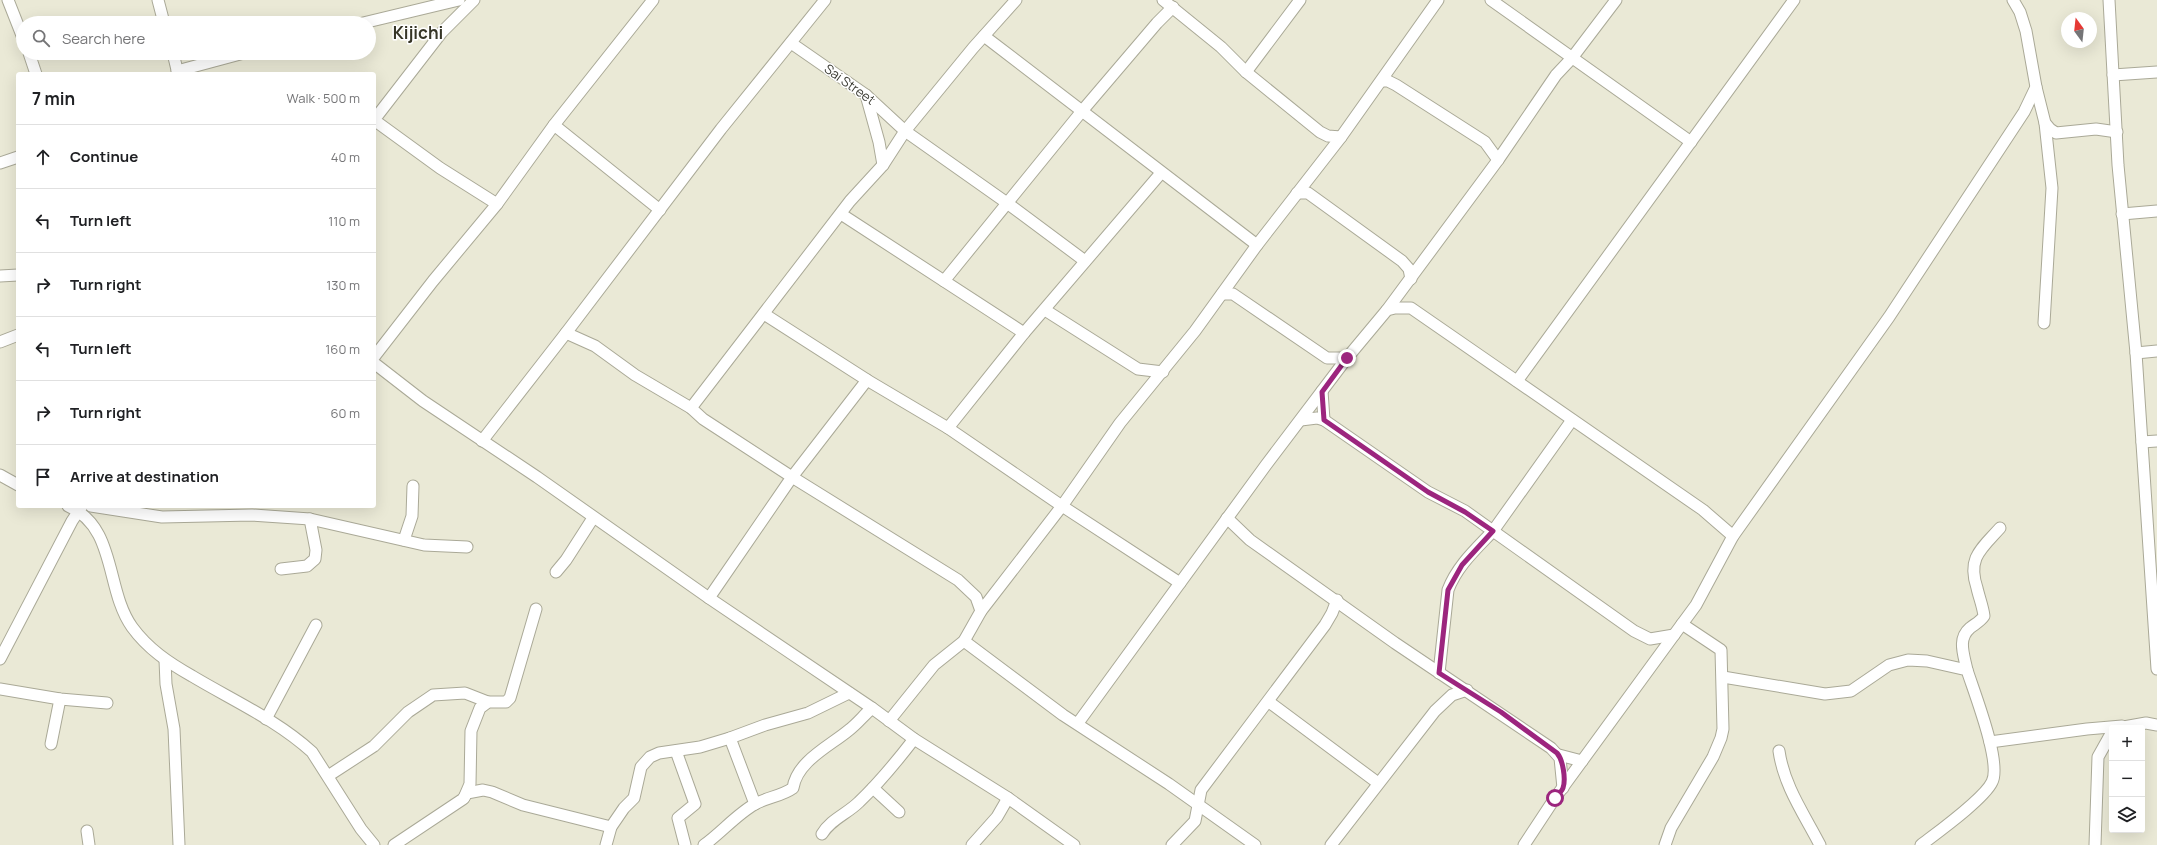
<!DOCTYPE html>
<html lang="en">
<head>
<meta charset="utf-8">
<style>
  :root { --surface:#fff; --page:#f6f6f6; --text:#202124; --muted:#757577; --line:#e0e0e0 }
  body { margin:0; font-family:Manrope,sans-serif; background:var(--page); color:var(--text) }
  .controls { position:absolute; right:12px; bottom:12px; display:grid; overflow:hidden; border-radius:4px; box-shadow:0 4px 16px #0002 }
  .controls button { width:36px; height:36px; display:grid; place-items:center; padding:0; border:0; border-bottom:1px solid var(--line); background:var(--surface); color:var(--text); font:20px sans-serif }
  .compass { position:absolute; left:2061px; top:12px; width:36px; height:36px; border-radius:50%; background:var(--surface); box-shadow:0 4px 16px #0002; rotate:345deg }
  .stop { position:absolute; width:12px; height:12px; margin:-9px; border:3px solid #9c257e; border-radius:50%; background:#fff }
  .stop.end { background:#9c257e; border-color:#fff; box-shadow:0 1px 4px #0008 }
  .list { margin:0; padding:0; list-style:none }
  h2 { display:flex; justify-content:space-between; align-items:center; height:52px; margin:0; padding:0 16px; font-size:17px }
  h2 small { font-size:13px; font-weight:400; color:var(--muted) }
  .list li { display:grid; grid-template-columns:26px 1fr auto; gap:12px; align-items:center; box-sizing:border-box; height:64px; padding:0 16px; border-top:1px solid var(--line) }
  .list b { display:block; font-size:15px; white-space:nowrap }
  .list em { font-size:13px; font-style:normal; color:var(--muted) }
  .icon { flex:none; width:22px; height:22px; fill:none; stroke:currentColor; stroke-width:2; stroke-linecap:round; stroke-linejoin:round }
  .map { position:relative; flex:none; width:2157px; height:845px; overflow:hidden }
  .search { position:absolute; background:var(--surface); box-shadow:0 4px 16px #0002; left:16px; top:16px; width:360px; height:44px; display:flex; align-items:center; gap:10px; box-sizing:border-box; padding:0 14px; border-radius:22px; color:var(--muted); font-size:15px }
  .panel { position:absolute; background:var(--surface); box-shadow:0 4px 16px #0002; left:16px; top:72px; width:360px; height:436px; border-radius:4px }
  .map>svg:first-child { display:block }
  .lines { fill:none; stroke-linecap:round; stroke-linejoin:round }
  .minor-casing { stroke:#aaa997; stroke-width:13 }
  .minor { stroke:#fff; stroke-width:11 }
  .route { stroke:#9c257e; stroke-width:5 }
  .labels { text-anchor:middle; dominant-baseline:central; stroke-width:3; stroke-linejoin:round; paint-order:stroke }
  .street-label { font-size:13px; fill:#3b3b33; stroke:#fff }
  .district-label { font-size:17px; font-weight:bold; fill:#363526; stroke:#fff }
</style>
</head>
<body>
<div class="map">
<svg width="2157" height="845" viewBox="0 0 2157 845">
  <rect width="100%" height="100%" fill="#eae9d6"/>
  <g class="lines">
    <defs>
      <g id="minor">
        <polyline points="8,0 23,38"/>
        <polyline points="158,0 164,23"/>
        <polyline points="474,0 442,32 374,120 440,168 497,204"/>
        <polyline points="1163,0 1221,47 1246,72 1320,132 1328,136 1341,137"/>
        <polyline points="1491,0 1691,142"/>
        <polyline points="2109,0 2118,165 2136,353 2157,669"/>
        <polyline points="363,23 459,0"/>
        <polyline points="984,36 1257,245"/>
        <polyline points="791,43 866,95 905,131 1007,203 1085,261"/>
        <polyline points="29,53 36,74"/>
        <polyline points="173,53 178,74"/>
        <polyline points="177,71 244,53"/>
        <polyline points="1246,72 1300,0"/>
        <polyline points="2113,75 2157,72"/>
        <polyline points="1382,81 1388,81 1396,85 1485,142 1498,160"/>
        <polyline points="2036,87 2045,123 2050,129 2056,133 2096,129 2117,132"/>
        <polyline points="866,95 879,142 883,165"/>
        <polyline points="554,125 660,210"/>
        <polyline points="0,163 18,157"/>
        <polyline points="1297,193 1308,193 1402,261 1409,269 1411,279"/>
        <polyline points="841,214 1024,333"/>
        <polyline points="2122,214 2157,211"/>
        <polyline points="0,276 18,275"/>
        <polyline points="944,281 1082,111 1157,23 1173,7"/>
        <polyline points="1222,294 1233,294 1327,358 1347,358"/>
        <polyline points="1045,310 1138,369 1163,372"/>
        <polyline points="1387,310 1498,160 1556,75 1572,58 1616,0"/>
        <polyline points="764,314 867,380 948,428 1062,506 1180,583"/>
        <polyline points="2044,323 2052,188 2045,123"/>
        <polyline points="566,333 595,346 635,375 691,408 703,419 792,477 958,580 976,597 981,611"/>
        <polyline points="0,342 18,335"/>
        <polyline points="2136,353 2157,351"/>
        <polyline points="374,357 433,281 497,204 554,125 653,0"/>
        <polyline points="374,363 423,401 537,477 709,598 872,708 914,739 1008,798 1074,845"/>
        <polyline points="1517,381 1794,0"/>
        <polyline points="1322,391 1324,420"/>
        <polyline points="691,408 850,201 883,165 905,131 973,48 1016,0"/>
        <path d="M 1301,420 L 1317,418 L 1324,420 L 1428,492 L 1465,511 L 1493,531 C 1476,549 1457,566 1448,590 L 1439,673"/>
        <polyline points="1572,420 1493,531 1634,631 1650,639 1674,635"/>
        <polyline points="948,428 1024,333 1161,173"/>
        <polyline points="482,441 566,333 721,129 825,0"/>
        <polyline points="2142,442 2157,441"/>
        <polyline points="0,475 18,485"/>
        <path d="M 68,506 C 117,527 105,589 132,627 C 148,649 169,663 192,676 C 232,700 277,720 312,752 L 361,829 L 374,845"/>
        <polyline points="91,506 162,517 252,515 310,519 424,545 467,547"/>
        <polyline points="1227,518 1250,540 1395,643 1551,748 1560,758 1563,788"/>
        <polyline points="404,540 412,516 413,486"/>
        <polyline points="281,569 307,566 315,559 316,550 310,519"/>
        <polyline points="556,572 566,560 593,518"/>
        <polyline points="709,598 792,477 867,380"/>
        <polyline points="964,641 1063,715 1169,784 1255,845"/>
        <polyline points="0,659 72,521 82,506"/>
        <polyline points="165,660 166,684 174,729 179,845"/>
        <path d="M 1967,670 C 1964,655 1957,639 1970,628 C 1975,624 1981,621 1984,616 C 1983,607 1979,597 1977,588 C 1967,558 1981,549 2000,528"/>
        <path d="M 1723,677 L 1825,694 L 1851,691 L 1889,665 L 1908,660 L 1927,661 L 1967,670 C 1974,692 2002,763 1992,782 C 1984,799 1938,832 1921,845"/>
        <polyline points="0,689 60,699 107,703"/>
        <polyline points="1269,702 1378,783"/>
        <polyline points="266,719 316,625"/>
        <polyline points="889,721 934,665 964,641 981,611 1062,506 1120,423 1195,331 1257,245 1341,137 1438,0"/>
        <polyline points="1078,723 1266,465 1347,358 1387,310 1395,308 1411,308 1703,510 1733,536"/>
        <polyline points="2118,728 2146,723 2157,725"/>
        <polyline points="730,738 755,804"/>
        <polyline points="1990,742 2087,729 2122,726"/>
        <polyline points="51,744 60,699"/>
        <polyline points="676,751 695,804 678,818 685,845"/>
        <path d="M 1779,751 C 1784,786 1804,814 1820,845"/>
        <polyline points="1559,755 1582,761"/>
        <polyline points="328,776 374,746 408,712 433,695 465,693 488,702"/>
        <polyline points="873,788 899,812"/>
        <polyline points="464,798 470,784 471,731 480,708 488,702 506,702 510,698 536,609"/>
        <polyline points="87,831 89,845"/>
        <path d="M 822,834 C 831,819 847,814 859,802 C 879,783 897,761 914,739"/>
        <polyline points="394,845 463,799 467,793 483,790 492,792 523,805 611,827"/>
        <polyline points="606,845 611,827 624,808 634,798 641,767 650,757 659,753 700,747 730,738 765,725 808,713 849,693"/>
        <path d="M 704,845 C 721,833 737,814 755,804 C 768,797 782,796 793,788 C 797,761 830,746 849,730 C 857,724 864,715 872,708"/>
        <polyline points="972,845 997,817 1008,798"/>
        <polyline points="1172,845 1195,821 1201,790 1325,625 1332,613 1337,600"/>
        <polyline points="1331,845 1435,711 1452,695 1467,690"/>
        <polyline points="1524,845 1555,798 1682,624 1696,605 1733,536 1889,317 2024,112 2036,87 2026,31 2020,12 2013,0"/>
        <polyline points="1665,845 1671,828 1713,757 1721,738 1723,729 1721,650 1682,624"/>
        <polyline points="2095,845 2098,757 2112,732"/>
      </g>
    </defs>
    <use href="#minor" class="minor-casing"/>
    <use href="#minor" class="minor"/>
  </g>
  <g class="lines">
    <path class="route" d="M 1347,358 L 1322,392 L 1324,420 L 1428,492 L 1465,512 L 1493,531 L 1462,565 L 1448,590 L 1439,673 L 1501,712 L 1557,753 C 1563,760 1566,779 1563,788 C 1562,791 1558,795 1555,798"/>
  </g>
  <g class="labels">
    <g class="street-label">
      <text transform="translate(850 84) rotate(36)">Sai Street</text>
    </g>
    <g class="district-label">
      <text x="418" y="32">Kijichi</text>
    </g>
  </g>
</svg>
<div class="controls">
<button>+</button>
<button>−</button>
<button><svg class="icon" aria-label="layers" viewBox="0 0 24 24"><path d="M12 4l9 5-9 5-9-5zM3 14l9 5 9-5"/></svg></button>
</div>
<svg class="compass" viewBox="-18 -18 36 36"><path d="M0-13l5 13h-10z" fill="#e53935"/><path d="M0 13l5-13h-10z" fill="#757577"/></svg>
<div class="stop" style="left:1555px;top:798px"></div>
<div class="stop end" style="left:1347px;top:358px"></div>
<div class="search"><svg class="icon" aria-label="search" viewBox="0 0 24 24"><circle cx="10" cy="10" r="6"/><path d="M15 15l6 6"/></svg>Search here</div>
<section class="panel">
<h2>7 min<small>Walk · 500 m</small></h2>
<ul class="list">
<li><svg class="icon" aria-label="ahead" viewBox="0 0 24 24"><path d="M12 20V5M6 11l6-6 6 6"/></svg><div><b>Continue</b></div><em>40 m</em></li>
<li><svg class="icon" aria-label="left" viewBox="0 0 24 24"><path d="M17 20v-9H6M10 6l-5 5 5 5"/></svg><div><b>Turn left</b></div><em>110 m</em></li>
<li><svg class="icon" aria-label="right" viewBox="0 0 24 24"><path d="M7 20v-9h11M14 6l5 5-5 5"/></svg><div><b>Turn right</b></div><em>130 m</em></li>
<li><svg class="icon" aria-label="left" viewBox="0 0 24 24"><path d="M17 20v-9H6M10 6l-5 5 5 5"/></svg><div><b>Turn left</b></div><em>160 m</em></li>
<li><svg class="icon" aria-label="right" viewBox="0 0 24 24"><path d="M7 20v-9h11M14 6l5 5-5 5"/></svg><div><b>Turn right</b></div><em>60 m</em></li>
<li><svg class="icon" aria-label="arrive" viewBox="0 0 24 24"><path d="M6 21V4h12l-3 4 3 4H6"/></svg><div><b>Arrive at destination</b></div></li>
</ul>
</section>
</div>
</body>
</html>
